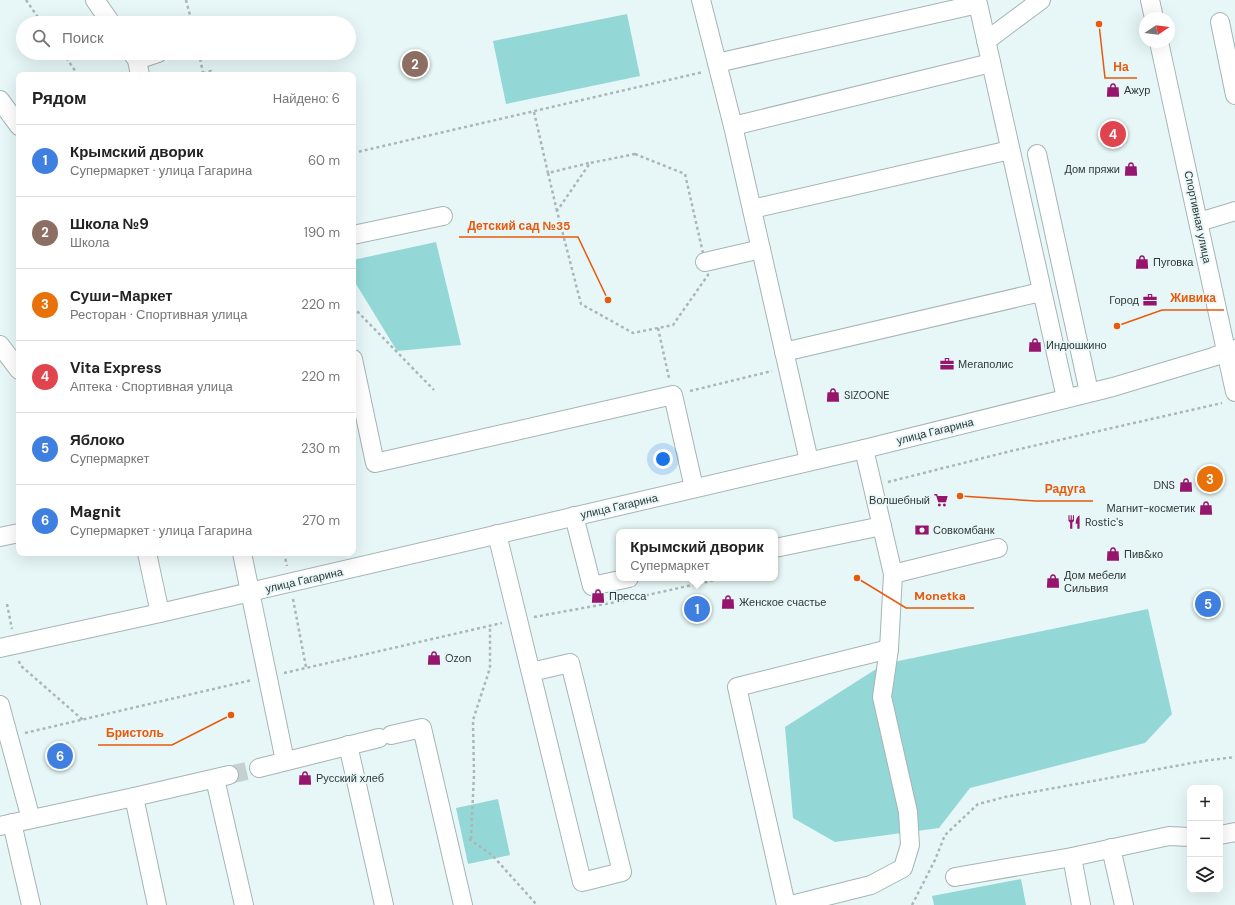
<!DOCTYPE html>
<html lang="ru">
<head>
<meta charset="utf-8">
<style>
  :root { --surface:#fff; --page:#f2f2f2; --text:#222; --muted:#767676; --line:#e0e0e0; --accent:#d93025 }
  body { margin:0; font-family:"DM Sans",sans-serif; background:var(--page); color:var(--text) }
  .controls { position:absolute; right:12px; bottom:12px; display:grid; overflow:hidden; border-radius:8px; box-shadow:0 4px 16px #0002 }
  .controls button { width:36px; height:36px; display:grid; place-items:center; padding:0; border:0; border-bottom:1px solid var(--line); background:var(--surface); color:var(--text); font:20px sans-serif }
  .compass { position:absolute; left:1139px; top:12px; width:36px; height:36px; border-radius:50%; background:var(--surface); box-shadow:0 4px 16px #0002; rotate:77deg }
  .you { position:absolute; left:663px; top:459px; width:14px; height:14px; margin:-10px; border:3px solid #fff; border-radius:50%; background:#1a73e8; box-shadow:0 0 0 6px #1a73e833 }
  .badge { display:grid; place-items:center; width:26px; height:26px; border-radius:50%; background:var(--accent); color:#fff; font-size:13px; font-weight:700 }
  .pin { position:absolute; translate:-50% -50%; border:2px solid #fff; box-shadow:0 1px 4px #0006 }
  .popup { position:absolute; left:616px; top:529px; width:162px; height:52px; box-sizing:border-box; display:grid; place-content:center; border-radius:8px; background:var(--surface); filter:drop-shadow(0 1px 3px #0005); font-size:13px; white-space:nowrap; color:var(--muted) }
  .popup b { font-size:15px; color:var(--text) }
  .popup::after { content:''; position:absolute; left:50%; top:100%; margin-left:-8px; border:8px solid transparent; border-top-color:var(--surface) }
  .list { margin:0; padding:0; list-style:none }
  h2 { display:flex; justify-content:space-between; align-items:center; height:52px; margin:0; padding:0 16px; font-size:17px }
  h2 small { font-size:13px; font-weight:400; color:var(--muted) }
  .list li { display:grid; grid-template-columns:26px 1fr auto; gap:12px; align-items:center; box-sizing:border-box; height:72px; padding:0 16px; border-top:1px solid var(--line) }
  .list b { display:block; font-size:15px; white-space:nowrap }
  .list p { margin:0; font-size:13px; white-space:nowrap; color:var(--muted) }
  .list em { font-size:13px; font-style:normal; color:var(--muted) }
  .icon { flex:none; width:22px; height:22px; fill:none; stroke:currentColor; stroke-width:2; stroke-linecap:round; stroke-linejoin:round }
  .map { position:relative; flex:none; width:1235px; height:905px; overflow:hidden }
  .search { position:absolute; background:var(--surface); box-shadow:0 4px 16px #0002; left:16px; top:16px; width:340px; height:44px; display:flex; align-items:center; gap:10px; box-sizing:border-box; padding:0 14px; border-radius:22px; color:var(--muted); font-size:15px }
  .panel { position:absolute; background:var(--surface); box-shadow:0 4px 16px #0002; left:16px; top:72px; width:340px; height:484px; border-radius:8px }
  .map>svg:first-child { display:block }
  .green { fill:#93d8d7 }
  .lines { fill:none; stroke-linecap:round; stroke-linejoin:round }
  .minor-tunnel { stroke:#c3d1d1; stroke-width:18; stroke-dasharray:18 9; stroke-linecap:butt }
  .minor-casing { stroke:#a5b5b4; stroke-width:20 }
  .path { stroke:#abb7b7; stroke-width:2.5; stroke-dasharray:3 3; stroke-linecap:butt }
  .minor { stroke:#fff; stroke-width:18 }
  .labels { text-anchor:middle; dominant-baseline:central; stroke-width:3.5; stroke-linejoin:round; paint-order:stroke }
  .poi-label { font-size:11px; fill:#313737; stroke:#e7f7f7; text-anchor:start }
  .street-label { font-size:11px; fill:#313737; stroke:#e7f7f7 }
  .leader { fill:none; stroke:#e8590c; stroke-width:1.5 }
  .callout-dot { fill:#e8590c; stroke:#e7f7f7; stroke-width:1.5 }
  .callout-label { font-size:12px; text-anchor:middle; font-weight:bold; fill:#e8590c; stroke:#e7f7f7; stroke-width:3.5; stroke-linejoin:round; paint-order:stroke }
</style>
</head>
<body>
<div class="map">
<svg width="1235" height="905" viewBox="0 0 1235 905">
  <rect width="100%" height="100%" fill="#e7f7f7"/>
  <g class="green">
    <polygon points="627,14 640,76 506,104 493,41"/>
    <polygon points="436,242 461,345 397,351 353,279 353,260"/>
    <polygon points="1148,609 1172,714 1145,743 970,788 939,828 835,842 793,818 785,727 884,664"/>
    <polygon points="498,799 510,855 468,864 456,808"/>
    <polygon points="1021,879 1026,905 934,905 932,896"/>
  </g>
  <g class="lines">
    <polyline class="minor-tunnel" points="229,775 259,768"/>
    <defs>
      <g id="minor">
        <polyline points="95,0 111,23"/>
        <polyline points="701,0 733,126 809,461"/>
        <polyline points="1150,0 1154,18"/>
        <polyline points="1220,22 1235,95"/>
        <polyline points="986,41 1041,0"/>
        <polyline points="1159,42 1235,392"/>
        <polyline points="132,53 137,60 140,75"/>
        <polyline points="137,60 158,53"/>
        <polyline points="717,63 978,4 1066,398"/>
        <polyline points="0,100 19,126"/>
        <polyline points="733,126 991,63"/>
        <polyline points="1037,154 1089,392"/>
        <polyline points="752,209 1010,150"/>
        <polyline points="1199,222 1235,211"/>
        <polyline points="353,235 443,216"/>
        <polyline points="705,262 761,249"/>
        <polyline points="0,345 19,370"/>
        <polyline points="784,352 1041,292"/>
        <polyline points="353,359 375,463 673,395 694,488"/>
        <polyline points="574,516 592,586 629,578"/>
        <polyline points="497,534 582,882 622,872 570,663 531,672"/>
        <polyline points="0,537 19,533"/>
        <polyline points="775,548 882,526"/>
        <polyline points="147,553 160,613"/>
        <polyline points="242,553 285,761"/>
        <polyline points="893,574 998,548"/>
        <polyline points="0,648 160,613 864,449 1113,387 1213,357 1235,349"/>
        <polyline points="0,705 31,819"/>
        <polyline points="391,735 422,728 463,905"/>
        <polyline points="348,745 384,905"/>
        <polyline points="259,768 379,738"/>
        <polyline points="215,779 244,905"/>
        <polyline points="134,797 157,905"/>
        <polyline points="12,823 31,905"/>
        <polyline points="0,826 134,797 229,775"/>
        <polyline points="1220,835 1235,832"/>
        <polyline points="1111,848 1124,905"/>
        <polyline points="1072,857 1081,905"/>
        <polyline points="955,877 1072,857 1169,836 1190,837"/>
        <polyline points="786,905 737,687 889,649"/>
        <polyline points="791,905 871,885 903,868 910,845 908,812 882,697 889,649 893,574 864,449"/>
      </g>
    </defs>
    <use href="#minor" class="minor-casing"/>
    <g class="path">
      <polyline points="26,0 42,23"/>
      <polyline points="186,0 192,23"/>
      <polyline points="63,53 78,75"/>
      <polyline points="199,53 203,73"/>
      <polyline points="197,75 211,71 215,75"/>
      <polyline points="534,112 548,173"/>
      <polyline points="353,153 703,72"/>
      <polygon points="635,154 685,174 708,275 673,325 633,333 581,304 557,211 590,163"/>
      <polyline points="557,211 548,173 589,163"/>
      <polyline points="353,307 434,390"/>
      <polyline points="658,328 669,378"/>
      <polyline points="690,391 772,371"/>
      <polyline points="888,482 1011,451 1222,403"/>
      <polyline points="284,553 287,566"/>
      <polyline points="293,599 306,667"/>
      <polyline points="7,604 12,629"/>
      <polyline points="534,617 616,602 724,578"/>
      <polyline points="19,661 20,665 83,720"/>
      <polyline points="284,673 502,623"/>
      <polyline points="25,733 252,680"/>
      <polyline points="469,839 492,855 537,905"/>
      <polyline points="471,839 474,774 473,720 490,668 490,626"/>
      <polyline points="912,905 935,860 945,835 978,804 1005,797 1203,761 1235,757"/>
    </g>
    <use href="#minor" class="minor"/>
  </g>
  <defs>
    <symbol id="shop-bare" viewBox="-9 -9 18 18"><path d="M-5-2.5h2.3a2.7 3.5 0 0 1 5.4 0H5L5.5 6h-11ZM-1.5-2.5h3a1.5 2.3 0 0 0-3 0Z" fill="#96156d" stroke="#e7f7f7" stroke-width="2.5" paint-order="stroke"/></symbol>
    <symbol id="office-bare" viewBox="-9 -9 18 18"><path d="M-6-3h4V-5.5h4V-3h4V5H-6ZM-1-4.5V-3h2v-1.5ZM-6 0V1H6V0Z" fill="#96156d" stroke="#e7f7f7" stroke-width="2.5" paint-order="stroke"/></symbol>
    <symbol id="supermarket-bare" viewBox="-9 -9 18 18"><path d="M-6-5.5h2.5l.6 2H6L4.5 2H-2.5L-4.4-4H-6ZM-1.5 3.2a1.3 1.3 0 1 0 .1 0ZM3 3.2a1.3 1.3 0 1 0 .1 0Z" fill="#96156d" stroke="#e7f7f7" stroke-width="2.5" paint-order="stroke"/></symbol>
    <symbol id="restaurant-bare" viewBox="-9 -9 18 18"><path d="M-5-6h1v4h1v-4h1v4h1v-4h1v5L-1.5 .5V6h-2V.5L-5-1ZM5-6V6H3V1.5H1.5Q1.5-4 5-6Z" fill="#96156d" stroke="#e7f7f7" stroke-width="2.5" paint-order="stroke"/></symbol>
    <symbol id="bank-bare" viewBox="-9 -9 18 18"><path d="M-6-4H6V4H-6ZM0-2.3a2.3 2.3 0 1 0 0 4.6a2.3 2.3 0 1 0 0-4.6Z" fill="#96156d" stroke="#e7f7f7" stroke-width="2.5" paint-order="stroke"/></symbol>
  </defs>
  <g fill-rule="evenodd">
    <use href="#shop-bare" x="1103" y="80" width="20" height="20"/>
    <use href="#shop-bare" x="1121" y="159" width="20" height="20"/>
    <use href="#shop-bare" x="1132" y="252" width="20" height="20"/>
    <use href="#office-bare" x="1140" y="290" width="20" height="20"/>
    <use href="#shop-bare" x="1025" y="335" width="20" height="20"/>
    <use href="#office-bare" x="937" y="354" width="20" height="20"/>
    <use href="#shop-bare" x="823" y="385" width="20" height="20"/>
    <use href="#shop-bare" x="1176" y="475" width="20" height="20"/>
    <use href="#supermarket-bare" x="931" y="490" width="20" height="20"/>
    <use href="#shop-bare" x="1196" y="498" width="20" height="20"/>
    <use href="#restaurant-bare" x="1064" y="512" width="20" height="20"/>
    <use href="#bank-bare" x="912" y="520" width="20" height="20"/>
    <use href="#shop-bare" x="1103" y="544" width="20" height="20"/>
    <use href="#shop-bare" x="1043" y="571" width="20" height="20"/>
    <use href="#shop-bare" x="588" y="586" width="20" height="20"/>
    <use href="#shop-bare" x="718" y="592" width="20" height="20"/>
    <use href="#shop-bare" x="424" y="648" width="20" height="20"/>
    <use href="#shop-bare" x="295" y="768" width="20" height="20"/>
  </g>
  <g class="labels">
    <g class="poi-label">
      <text x="1124" y="90">Ажур</text>
      <text x="1120" y="169" text-anchor="end">Дом пряжи</text>
      <text x="1153" y="262">Пуговка</text>
      <text x="1139" y="300" text-anchor="end">Город</text>
      <text x="1046" y="345">Индюшкино</text>
      <text x="958" y="364">Мегаполис</text>
      <text x="844" y="395">SIZOONE</text>
      <text x="1175" y="485" text-anchor="end">DNS</text>
      <text x="930" y="500" text-anchor="end">Волшебный</text>
      <text x="1195" y="508" text-anchor="end">Магнит-косметик</text>
      <text x="1085" y="522">Rostic's</text>
      <text x="933" y="530">Совкомбанк</text>
      <text x="1124" y="554">Пив&amp;ко</text>
      <text x="1064" y="575">Дом мебели<tspan x="1064" dy="13">Сильвия</tspan></text>
      <text x="609" y="596">Пресса</text>
      <text x="739" y="602">Женское счастье</text>
      <text x="445" y="658">Ozon</text>
      <text x="316" y="778">Русский хлеб</text>
    </g>
    <g class="street-label">
      <text transform="translate(1198 217) rotate(78)">Спортивная улица</text>
      <text transform="translate(935 431) rotate(-14)">улица Гагарина</text>
      <text transform="translate(619 506) rotate(-13)">улица Гагарина</text>
      <text transform="translate(304 580) rotate(-13)">улица Гагарина</text>
    </g>
  </g>
  <path class="leader" d="M1099 24L1105 78H1137M608 300L578 237H459M1117 326L1162 310H1224M960 496L1036 501H1093M857 578L906 608H974M231 715L172 745H98"/>
  <g class="callout-dot">
    <circle cx="1099" cy="24" r="4"/>
    <circle cx="608" cy="300" r="4"/>
    <circle cx="1117" cy="326" r="4"/>
    <circle cx="960" cy="496" r="4"/>
    <circle cx="857" cy="578" r="4"/>
    <circle cx="231" cy="715" r="4"/>
  </g>
  <g class="callout-label">
    <text x="1121" y="71">На</text>
    <text x="519" y="230">Детский сад №35</text>
    <text x="1193" y="302">Живика</text>
    <text x="1065" y="493">Радуга</text>
    <text x="940" y="600">Monetka</text>
    <text x="135" y="737">Бристоль</text>
  </g>
</svg>
<div class="controls">
<button>+</button>
<button>−</button>
<button><svg class="icon" aria-label="layers" viewBox="0 0 24 24"><path d="M12 4l9 5-9 5-9-5zM3 14l9 5 9-5"/></svg></button>
</div>
<svg class="compass" viewBox="-18 -18 36 36"><path d="M0-13l5 13h-10z" fill="#e53935"/><path d="M0 13l5-13h-10z" fill="#767676"/></svg>
<div class="you"></div>
<div class="pin badge" style="left:697px;top:609px;background:#3f7fe0">1</div>
<div class="popup"><b>Крымский дворик</b>Супермаркет</div>
<div class="pin badge" style="left:415px;top:64px;background:#8d6e63">2</div>
<div class="pin badge" style="left:1210px;top:479px;background:#e8710a">3</div>
<div class="pin badge" style="left:1113px;top:134px;background:#e0444e">4</div>
<div class="pin badge" style="left:1208px;top:604px;background:#3f7fe0">5</div>
<div class="pin badge" style="left:60px;top:756px;background:#3f7fe0">6</div>
<div class="search"><svg class="icon" aria-label="search" viewBox="0 0 24 24"><circle cx="10" cy="10" r="6"/><path d="M15 15l6 6"/></svg>Поиск</div>
<section class="panel">
<h2>Рядом<small>Найдено: 6</small></h2>
<ul class="list">
<li><span class="badge" style="background:#3f7fe0">1</span><div><b>Крымский дворик</b><p>Супермаркет · улица Гагарина</p></div><em>60 m</em></li>
<li><span class="badge" style="background:#8d6e63">2</span><div><b>Школа №9</b><p>Школа</p></div><em>190 m</em></li>
<li><span class="badge" style="background:#e8710a">3</span><div><b>Суши-Маркет</b><p>Ресторан · Спортивная улица</p></div><em>220 m</em></li>
<li><span class="badge" style="background:#e0444e">4</span><div><b>Vita Express</b><p>Аптека · Спортивная улица</p></div><em>220 m</em></li>
<li><span class="badge" style="background:#3f7fe0">5</span><div><b>Яблоко</b><p>Супермаркет</p></div><em>230 m</em></li>
<li><span class="badge" style="background:#3f7fe0">6</span><div><b>Magnit</b><p>Супермаркет · улица Гагарина</p></div><em>270 m</em></li>
</ul>
</section>
</div>
</body>
</html>
